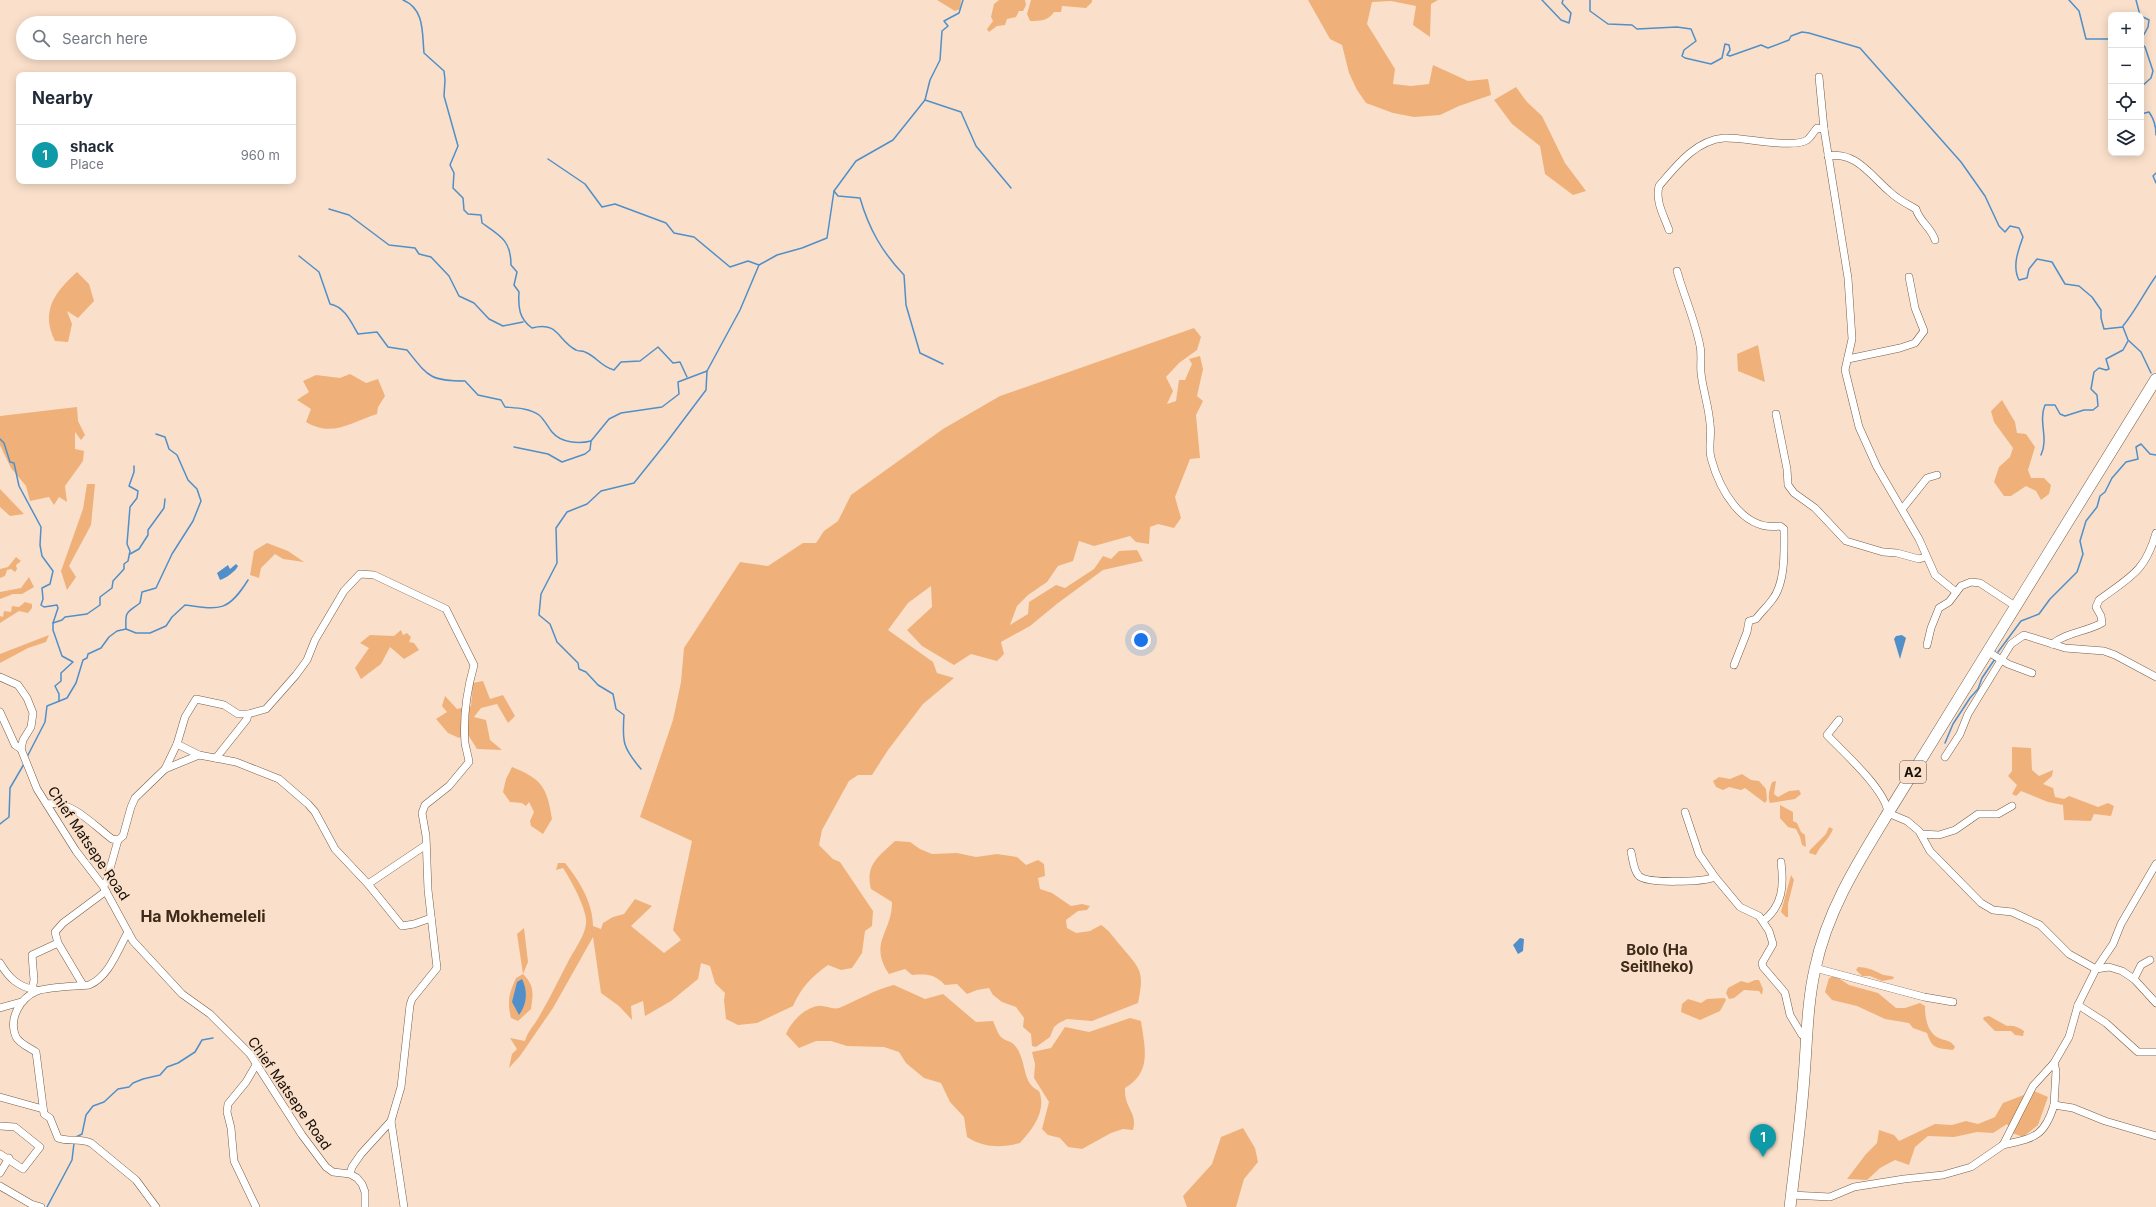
<!DOCTYPE html>
<html lang="en">
<head>
<meta charset="utf-8">
<style>
  :root { --surface:#fff; --page:#f6f6f7; --text:#1f2937; --muted:#747a83; --line:#e0e1e3; --accent:#25639a }
  body { margin:0; font-family:Inter,sans-serif; background:var(--page); color:var(--text) }
  .controls { position:absolute; right:12px; top:12px; display:grid; overflow:hidden; border-radius:8px; box-shadow:0 2px 10px #0003 }
  .controls button { width:36px; height:36px; display:grid; place-items:center; padding:0; border:0; border-bottom:1px solid var(--line); background:var(--surface); color:var(--text); font:20px sans-serif }
  .you { position:absolute; left:1141px; top:640px; width:14px; height:14px; margin:-10px; border:3px solid #fff; border-radius:50%; background:#1a73e8; box-shadow:0 0 0 6px #1a73e833 }
  .badge { display:grid; place-items:center; width:26px; height:26px; border-radius:50%; background:var(--accent); color:#fff; font-size:13px; font-weight:700 }
  .pin { position:absolute; translate:-50% -33px; filter:drop-shadow(0 1px 2px #0008) }
  .pin::after { content:''; position:absolute; top:21px; width:14px; height:12px; background:inherit; clip-path:polygon(0 0,100% 0,50% 100%) }
  .list { margin:0; padding:0; list-style:none }
  h2 { display:flex; justify-content:space-between; align-items:center; height:52px; margin:0; padding:0 16px; font-size:17px }
  h2 small { font-size:13px; font-weight:400; color:var(--muted) }
  .list li { display:grid; grid-template-columns:26px 1fr auto; gap:12px; align-items:center; box-sizing:border-box; height:60px; padding:0 16px; border-top:1px solid var(--line) }
  .list b { display:block; font-size:15px; white-space:nowrap }
  .list p { margin:0; font-size:13px; white-space:nowrap; color:var(--muted) }
  .list em { font-size:13px; font-style:normal; color:var(--muted) }
  .icon { flex:none; width:22px; height:22px; fill:none; stroke:currentColor; stroke-width:2; stroke-linecap:round; stroke-linejoin:round }
  .map { position:relative; flex:none; width:2156px; height:1207px; overflow:hidden }
  .search { position:absolute; background:var(--surface); box-shadow:0 2px 10px #0003; left:16px; top:16px; width:280px; height:44px; display:flex; align-items:center; gap:10px; box-sizing:border-box; padding:0 14px; border-radius:22px; color:var(--muted); font-size:15px }
  .panel { position:absolute; background:var(--surface); box-shadow:0 2px 10px #0003; left:16px; top:72px; width:280px; height:112px; border-radius:8px }
  .map>svg:first-child { display:block }
  .green { fill:#efb179 }
  .water { fill:#508fc9 }
  .lines { fill:none; stroke-linecap:round; stroke-linejoin:round }
  .stream { stroke:#508fc9; stroke-width:1.5 }
  .minor-casing { stroke:#745e4a; stroke-width:8 }
  .primary-casing { stroke:#745e4a; stroke-width:12 }
  .minor { stroke:#fff; stroke-width:7 }
  .primary { stroke:#fff; stroke-width:11 }
  .labels { text-anchor:middle; dominant-baseline:central; stroke-width:4; stroke-linejoin:round; paint-order:stroke }
  .shield { fill:#fae0ca; stroke:#5a4d42; stroke-width:1 }
  .shield-label { font-size:13px; font-weight:bold; fill:#160e07 }
  .street-label { font-size:14px; fill:#160e07; stroke:#fae0ca }
  .neighbourhood-label { font-size:15px; font-weight:bold; fill:#3d2a18; stroke:#fae0ca }
  .quarter-label { font-size:16px; font-weight:bold; fill:#3d2a18; stroke:#fae0ca }
</style>
</head>
<body>
<div class="map">
<svg width="2156" height="1207" viewBox="0 0 2156 1207">
  <rect width="100%" height="100%" fill="#fae0ca"/>
  <g class="green">
    <polygon points="937,0 961,0 960,9 955,11"/>
    <polygon points="999,0 1025,0 1026,5 1023,11 1019,11 1016,17 1007,19 1005,25 997,26 989,32 987,29 993,21 991,17 994,4"/>
    <path d="M 1031,0 L 1092,0 L 1092,2 L 1086,8 L 1062,6 L 1061,12 L 1054,12 C 1048,21 1040,21 1030,21 L 1027,14 Z"/>
    <polygon points="1308,0 1438,0 1431,4 1430,37 1413,25 1416,6 1391,1 1372,2 1367,24 1395,69 1393,84 1411,86 1429,84 1433,65 1468,81 1488,79 1491,95 1459,106 1440,115 1414,117 1393,113 1366,103 1357,90 1349,73 1342,45 1330,39"/>
    <polygon points="1516,87 1527,102 1542,116 1565,163 1586,191 1573,195 1545,174 1540,146 1512,124 1494,100"/>
    <path d="M 77,272 L 89,284 L 94,301 L 78,318 L 67,311 L 72,324 L 68,342 L 55,341 C 40,311 55,292 77,272 Z"/>
    <path d="M 1194,328 L 1201,337 L 1197,350 L 1179,363 L 1166,377 L 1173,391 L 1167,404 L 1176,401 L 1179,380 L 1185,380 L 1192,364 L 1189,359 L 1200,356 L 1203,369 L 1197,396 L 1203,401 L 1196,415 L 1200,458 L 1190,459 L 1175,497 L 1181,518 L 1174,528 L 1158,524 L 1150,527 L 1149,544 L 1136,542 L 1130,536 L 1094,546 L 1079,541 L 1073,561 L 1058,566 L 1047,582 L 1028,595 L 1017,606 L 1010,625 L 1028,614 L 1029,602 L 1056,585 L 1065,588 L 1094,569 L 1103,556 L 1111,559 L 1119,551 L 1137,550 L 1143,561 L 1103,570 L 1058,603 L 1030,626 L 1001,642 L 1004,654 L 997,661 L 971,654 L 954,665 L 922,646 L 907,630 L 932,607 L 931,586 L 908,603 L 888,630 L 933,662 L 937,673 L 954,678 L 923,704 L 888,750 L 872,775 L 858,775 L 849,781 L 822,830 L 819,845 L 833,859 L 840,862 L 873,911 L 872,926 L 865,931 L 862,953 L 852,968 L 841,970 L 828,965 C 811,977 801,988 793,1006 L 757,1023 L 738,1025 L 726,1019 L 724,1000 L 725,993 L 715,983 L 710,966 L 701,963 L 698,979 L 671,1001 L 645,1016 L 643,1001 L 631,1006 L 632,1020 L 619,1006 L 601,993 L 593,937 L 553,1008 L 520,1056 L 509,1068 L 512,1054 L 517,1049 L 510,1038 L 525,1041 C 528,1030 535,1025 540,1015 C 551,996 560,977 570,958 C 576,947 584,937 586,924 C 588,911 571,880 563,868 L 556,870 L 558,863 L 565,863 C 579,880 593,903 593,926 L 601,929 L 603,923 L 613,917 L 624,914 L 635,899 L 652,906 L 631,926 L 664,953 L 681,940 L 673,930 L 692,841 L 640,817 L 673,720 L 681,682 L 684,648 L 740,562 L 768,566 L 803,543 L 816,543 L 824,531 L 838,521 L 851,495 L 943,429 L 1000,396 Z"/>
    <polygon points="1758,345 1765,382 1738,371 1737,354"/>
    <path d="M 350,374 L 366,383 L 378,379 L 385,396 L 378,407 L 377,414 C 351,422 333,438 306,422 L 311,409 L 297,400 L 309,392 L 303,381 L 316,375 L 340,378 Z"/>
    <polygon points="2002,400 2015,422 2017,433 2026,434 2035,447 2028,470 2031,478 2044,478 2051,485 2049,494 2041,500 2036,491 2026,486 2011,496 2004,496 1994,482 1999,467 2010,457 2013,448 1994,422 1991,411"/>
    <polygon points="77,407 78,421 85,435 81,440 75,432 75,449 84,451 83,461 65,486 67,502 59,497 54,505 49,497 30,501 26,486 11,468 0,445 0,416"/>
    <polygon points="87,484 95,484 91,525 69,566 76,577 67,590 61,571 83,509"/>
    <polygon points="0,489 24,514 10,516 0,507"/>
    <polygon points="267,543 288,551 304,562 283,559 275,554 261,568 259,578 250,575 254,551"/>
    <polygon points="16,557 21,561 16,565 17,569 15,572 11,569 7,570 5,576 0,578 0,569 8,567"/>
    <polygon points="29,577 34,587 22,594 13,594 0,599 0,592 21,588"/>
    <polygon points="25,602 32,604 32,608 28,613 19,611 0,623 0,616 3,617 4,611 11,612 12,606 19,607"/>
    <polygon points="401,630 403,635 407,633 411,637 409,642 414,643 419,650 404,659 390,647 381,664 361,679 355,668 369,648 360,643 370,635 394,636"/>
    <polygon points="49,635 46,642 28,648 0,663 0,654"/>
    <polygon points="483,681 490,699 503,695 515,716 508,723 497,704 481,708 474,717 486,720 490,740 502,750 477,749 467,733 459,738 448,733 436,719 447,712 442,706 445,696 457,709 471,706 473,683"/>
    <polygon points="2012,747 2031,748 2032,770 2039,776 2053,770 2052,776 2043,784 2053,788 2055,797 2064,799 2069,796 2098,807 2108,803 2114,806 2111,816 2094,814 2091,821 2064,820 2063,805 2048,802 2021,791 2016,796 2012,794 2017,785 2008,776 2012,771"/>
    <path d="M 512,767 C 542,779 547,787 552,819 L 543,834 L 531,826 L 530,821 L 534,812 L 529,802 L 526,806 L 522,803 L 510,802 L 503,792 L 506,779 Z"/>
    <polygon points="1742,774 1751,780 1759,781 1766,789 1767,800 1765,803 1745,788 1741,790 1729,787 1723,790 1716,787 1713,781 1719,777 1730,779"/>
    <path d="M 1776,781 L 1774,794 L 1778,797 L 1789,791 L 1799,790 L 1801,794 L 1795,799 L 1770,803 C 1767,797 1770,788 1772,782 Z"/>
    <polygon points="1780,805 1793,812 1793,821 1797,823 1801,832 1805,835 1806,847 1802,845 1800,837 1796,829 1788,827 1780,818"/>
    <path d="M 1829,827 L 1833,829 C 1829,840 1820,845 1816,855 L 1809,853 L 1810,850 L 1826,834 Z"/>
    <path d="M 895,841 L 910,842 L 920,849 L 932,854 L 957,853 L 976,857 L 997,854 L 1017,857 L 1026,865 L 1038,860 L 1044,864 L 1045,876 L 1038,878 L 1040,889 L 1052,893 L 1071,906 L 1082,904 L 1090,906 L 1087,910 L 1078,911 L 1066,920 L 1067,928 L 1076,933 L 1090,931 L 1101,925 C 1110,931 1114,938 1120,945 C 1140,969 1145,970 1138,1003 L 1092,1021 L 1067,1019 L 1059,1023 L 1054,1027 L 1050,1037 L 1036,1047 L 1032,1046 L 1031,1034 L 1023,1027 L 1024,1018 L 1016,1007 L 1002,1002 L 993,995 L 989,988 L 977,990 L 967,994 L 957,984 L 945,985 C 934,974 928,974 912,975 L 905,969 L 889,974 C 868,943 892,933 892,902 L 871,889 C 865,865 878,857 895,841 Z"/>
    <polygon points="1791,875 1794,880 1788,904 1788,917 1786,917 1781,912"/>
    <path d="M 524,928 L 528,962 L 523,974 C 535,986 533,994 531,1009 L 518,1021 L 511,1018 C 507,1002 509,993 516,978 L 523,974 L 517,934 Z"/>
    <path d="M 1858,967 C 1866,967 1874,970 1881,974 C 1884,976 1890,975 1894,977 L 1893,979 L 1882,981 L 1870,976 L 1862,976 L 1856,970 Z"/>
    <path d="M 1835,976 L 1849,985 L 1878,993 L 1896,1008 L 1905,1008 L 1920,1003 L 1925,1006 C 1925,1017 1927,1033 1939,1038 C 1945,1041 1951,1040 1955,1047 L 1953,1050 C 1937,1048 1932,1049 1927,1033 L 1913,1028 L 1909,1023 L 1885,1019 L 1857,1006 L 1832,1000 L 1825,992 L 1829,978 Z"/>
    <polygon points="1755,980 1759,980 1763,989 1762,995 1759,991 1744,990 1734,998 1729,999 1726,993 1728,988 1741,981 1748,983"/>
    <path d="M 894,985 L 925,999 L 943,994 L 976,1022 L 993,1021 C 995,1025 997,1032 1000,1036 C 1008,1044 1013,1038 1020,1054 C 1026,1068 1024,1084 1039,1091 C 1047,1110 1033,1129 1020,1143 C 1001,1148 984,1148 967,1137 L 964,1117 L 950,1102 L 941,1083 L 924,1078 L 906,1063 L 899,1052 L 884,1047 L 847,1046 L 831,1041 L 816,1041 L 799,1048 L 786,1034 C 791,1022 804,1008 818,1006 C 825,1005 832,1010 839,1008 C 858,1000 874,990 894,985 Z"/>
    <polygon points="1725,998 1726,1000 1720,1011 1700,1020 1681,1012 1682,1004 1688,999 1701,1003 1707,999"/>
    <path d="M 1989,1016 L 2007,1026 C 2014,1025 2018,1027 2024,1031 L 2023,1036 L 2015,1035 L 2011,1031 L 1995,1031 L 1983,1019 L 1984,1017 Z"/>
    <path d="M 1130,1018 L 1141,1021 C 1145,1049 1152,1072 1125,1088 C 1124,1109 1138,1112 1133,1130 L 1123,1129 L 1111,1133 L 1082,1149 L 1068,1147 L 1060,1138 L 1048,1135 L 1042,1129 L 1049,1102 L 1034,1078 L 1035,1064 L 1032,1052 L 1051,1048 L 1065,1027 L 1089,1032 Z"/>
    <polygon points="2034,1091 2048,1097 2038,1125 2023,1137 2012,1133 2007,1124 1993,1133 1977,1132 1954,1137 1928,1136 1915,1147 1909,1165 1895,1160 1880,1168 1867,1180 1847,1179 1866,1154 1877,1143 1879,1130 1894,1135 1899,1141 1935,1124 1952,1125 1966,1121 1978,1124 1995,1117 2003,1103"/>
    <polygon points="1243,1128 1255,1148 1258,1162 1244,1179 1236,1207 1187,1207 1183,1196 1212,1164 1221,1137"/>
  </g>
  <g class="water">
    <path d="M 236,564 L 238,566 C 236,571 225,579 220,580 L 217,573 L 228,565 L 230,569 Z"/>
    <polygon points="1902,635 1906,638 1900,659 1894,639 1896,636"/>
    <polygon points="1520,938 1524,939 1523,951 1518,954 1513,945"/>
    <path d="M 522,979 C 528,991 527,1004 519,1015 L 512,1002 L 517,982 Z"/>
  </g>
  <g class="lines">
    <g class="stream">
      <path d="M 403,0 C 425,9 422,33 424,53 L 444,71 L 445,80 L 444,96 L 458,146 L 450,165 L 454,173 L 453,188 L 463,198 L 464,210 L 468,214 L 481,215 L 482,223 C 501,236 511,241 511,265 L 517,272 L 514,285 L 519,292 C 518,307 519,319 532,328 C 559,321 557,340 576,350 C 579,352 582,350 585,352 C 596,356 601,367 614,370 L 621,362 L 640,361 L 658,347 L 673,363 L 680,362 L 687,377"/>
      <polyline points="1542,0 1561,20 1569,23 1571,13 1562,3 1563,0"/>
      <path d="M 1590,0 L 1590,11 L 1608,24 L 1632,25 L 1637,29 L 1677,27 L 1691,29 L 1696,41 L 1684,50 L 1682,56 L 1685,58 L 1711,64 L 1722,58 L 1725,44 L 1729,45 L 1730,50 L 1727,55 L 1730,56 L 1761,45 L 1768,48 L 1789,40 L 1791,36 L 1802,32 L 1809,33 L 1860,48 L 1961,162 L 1985,196 L 1999,226 L 2005,232 L 2010,226 L 2019,228 L 2023,237 C 2018,251 2012,266 2019,280 L 2027,278 L 2029,269 L 2037,259 L 2052,262 L 2065,284 L 2079,286 L 2092,297 L 2101,310 L 2101,318 L 2104,329 L 2123,327 L 2128,340 L 2141,352 L 2151,373"/>
      <polyline points="2069,0 2079,11 2086,39 2111,39"/>
      <polyline points="2136,0 2140,15"/>
      <polyline points="2141,16 2149,20 2148,27 2141,40"/>
      <polyline points="2141,43 2145,47 2153,71 2151,78 2141,87"/>
      <polyline points="925,100 961,112 976,146 1011,188"/>
      <path d="M 2141,114 L 2149,112 C 2154,119 2156,127 2156,135"/>
      <polyline points="548,159 585,184 602,207 615,204 666,223 674,233 694,237 730,267 748,261 759,265"/>
      <polyline points="2156,173 2153,176 2156,183"/>
      <path d="M 834,191 L 838,196 L 860,198 C 869,229 882,252 904,275 L 906,305 L 920,353 L 943,364"/>
      <polyline points="329,209 349,215 389,245 415,248 419,254 431,257 449,276 459,296 474,303 489,319 503,326 523,322"/>
      <path d="M 299,256 L 319,272 L 330,304 C 345,307 351,322 358,334 L 377,332 L 388,347 L 407,350 C 428,376 429,381 465,381 L 478,395 L 501,400 L 505,407 C 516,408 529,408 539,415 C 544,419 548,427 552,432 C 561,443 579,444 591,441"/>
      <path d="M 2123,326 C 2136,310 2144,293 2156,276"/>
      <polyline points="0,439 4,443 10,462 14,463 19,486 41,527 40,545 42,556 53,571 50,584 42,588 43,599 41,605 44,607 57,605 58,608 53,623 53,630 62,656 73,662 61,673 61,681 55,686 59,694 59,701"/>
      <polyline points="514,447 548,454 562,462 585,454 590,450 591,441 609,419 621,413 662,407 679,394 678,382 707,371"/>
      <path d="M 2041,455 C 2049,438 2038,422 2045,405 L 2055,405 L 2060,414 L 2065,416 L 2084,410 L 2093,410 L 2098,406 L 2097,395 L 2091,389 L 2094,372 L 2099,368 L 2106,370 L 2109,369 L 2106,359 L 2123,350 L 2128,341"/>
      <polyline points="130,554 139,549 148,535 148,530 164,508 165,499"/>
      <polyline points="53,623 62,620 65,617 87,614 100,605 100,597 112,588 113,581 124,569 124,564 128,561 130,551 127,544 130,507 137,498 138,491 129,486 134,472 134,466"/>
      <path d="M 126,629 L 136,633 L 150,633 L 166,626 L 172,617 L 185,605 C 220,610 228,612 248,580"/>
      <polyline points="1998,652 2021,621 2039,614 2050,599 2077,572 2083,554 2080,541 2086,521 2097,507 2100,496 2105,492 2112,478 2126,462 2138,459 2136,447 2141,444 2150,454 2156,455"/>
      <polyline points="1945,743 1953,724 1970,698 1978,689 1982,678 1995,659"/>
      <path d="M 27,757 L 45,722 L 47,706 L 67,698 L 76,683 L 83,660 L 87,658 L 88,654 L 101,648 L 109,637 L 117,631 L 126,629 C 125,610 127,613 140,603 L 142,592 L 156,588 L 172,554 L 193,521 L 201,501 L 197,489 L 188,480 L 177,455 L 169,449 L 165,437 L 156,434"/>
      <path d="M 641,769 C 623,748 622,742 624,715 L 616,709 L 613,694 L 598,685 L 586,672 L 579,669 L 578,663 L 557,642 L 550,624 L 539,615 L 541,594 L 557,563 L 556,528 L 567,512 L 587,504 L 601,491 L 634,483 L 666,443 L 706,390 L 707,371 L 740,310 L 759,265 L 777,255 L 802,248 L 827,238 L 834,191 L 856,161 L 893,140 L 925,100 L 930,80 L 940,60 L 942,31 L 948,26 L 944,21 L 959,13 L 963,0"/>
      <polyline points="0,824 9,817 10,788 24,764"/>
      <polyline points="76,1137 82,1134 86,1115 93,1106 104,1102 118,1089 129,1087 133,1083 143,1079 160,1075 167,1067 178,1063 195,1052 202,1040 213,1038"/>
      <polyline points="47,1207 72,1160 74,1143"/>
    </g>
    <defs>
      <g id="minor">
        <polyline points="1819,77 1824,129 1848,278 1852,339 1845,370 1859,427 1877,467 1919,539 1935,575 1956,592"/>
        <path d="M 1828,156 C 1856,151 1871,176 1890,192 C 1897,199 1907,204 1916,209 C 1919,221 1931,227 1935,240"/>
        <path d="M 1669,230 C 1664,216 1655,201 1659,186 C 1676,166 1696,140 1724,138 C 1744,137 1793,149 1807,140 C 1811,137 1814,131 1817,128 L 1824,129"/>
        <path d="M 1677,271 C 1684,296 1695,320 1700,346 C 1702,355 1700,365 1701,373 C 1703,391 1709,407 1710,424 C 1712,435 1708,447 1711,458 C 1719,488 1742,532 1780,526 L 1784,529 C 1784,550 1786,583 1772,600 C 1767,607 1761,612 1756,619 L 1749,621 L 1747,632 L 1734,665"/>
        <polyline points="1848,359 1900,348 1915,343 1924,331 1915,308 1909,277"/>
        <polyline points="1776,414 1787,469 1788,485 1794,493 1815,508 1846,541 1883,552 1897,553 1919,559 1925,557"/>
        <polyline points="1903,508 1927,478 1937,475"/>
        <path d="M 2052,644 C 2067,632 2086,632 2102,623 L 2101,616 L 2096,607 L 2099,600 C 2130,577 2145,572 2156,533"/>
        <polyline points="1927,645 1931,628 1939,608 1949,602 1961,586 1971,582 1980,583 2015,606"/>
        <polyline points="1987,651 2008,664 2032,673"/>
        <polyline points="0,677 18,685 27,698 33,713 31,727 23,740 21,749 37,789 76,851 103,886 133,941 182,994 210,1014 250,1054 302,1135 326,1167 333,1172 350,1174 357,1178 362,1184 365,1192 365,1207"/>
        <polyline points="0,712 15,745 21,749"/>
        <path d="M 1839,720 L 1827,735 C 1844,753 1886,790 1888,813 L 1907,821 L 1919,831 L 1930,851 L 1981,903 L 1993,910 L 2012,912 L 2040,925 L 2069,954 L 2096,969 L 2109,967 L 2122,971 L 2134,979 L 2156,1003"/>
        <polyline points="177,744 199,755"/>
        <polyline points="1945,757 1960,734 1968,714 2011,644 2024,635 2065,648 2104,651 2115,655 2156,677"/>
        <path d="M 216,758 L 247,719 L 248,714 L 266,709 L 296,675 L 307,660 L 315,640 L 344,591 L 360,574 L 374,575 L 446,609 L 474,665 C 467,690 463,717 465,743 C 466,749 468,755 469,762 L 449,786 L 425,805 L 422,813 L 426,836 L 428,890 L 437,968 L 412,999 L 410,1005 L 401,1087 L 391,1121 L 361,1154 L 352,1167 L 350,1174"/>
        <polyline points="165,769 177,744 185,717 196,699 224,705 238,714 248,714"/>
        <path d="M 47,804 C 72,800 93,825 112,839 L 118,840"/>
        <polyline points="1685,812 1699,854 1715,877"/>
        <polyline points="1921,834 1939,835 1955,830 1978,814 1998,814 2012,806"/>
        <path d="M 1631,852 C 1633,859 1633,870 1639,876 C 1648,884 1703,882 1715,877 L 1740,907 L 1759,916 L 1769,931 L 1773,944 L 1762,963 L 1763,967 L 1781,988 L 1785,993 L 1790,1015 L 1802,1035 L 1807,1037"/>
        <polyline points="368,884 426,845"/>
        <polyline points="103,886 106,883 118,840 123,836 131,807 135,798 165,769 199,755 236,762 279,779 308,804 315,812 335,849 368,884 402,926 414,924 431,918"/>
        <path d="M 1763,921 C 1783,906 1784,885 1781,862"/>
        <path d="M 128,932 C 118,949 109,977 89,985 C 78,986 47,987 37,991 C 20,998 8,1019 16,1037 C 20,1044 30,1048 36,1052 L 44,1114 L 50,1118 L 58,1138 C 68,1142 80,1138 91,1143 L 136,1180 L 156,1207"/>
        <path d="M 0,963 C 9,978 18,987 36,990"/>
        <polyline points="1815,968 1924,997 1953,1002"/>
        <polyline points="2134,979 2141,965 2150,960"/>
        <polyline points="83,985 58,943 55,932 63,923 106,891"/>
        <polyline points="32,989 34,980 32,955 58,943"/>
        <polyline points="2078,1005 2106,1023 2138,1052 2156,1052"/>
        <polyline points="0,1008 21,1002"/>
        <polyline points="0,1097 43,1109"/>
        <polyline points="2054,1105 2056,1071 2054,1063 2069,1037 2078,1005 2096,969 2113,944 2121,924 2156,864"/>
        <polyline points="391,1121 404,1207"/>
        <polyline points="0,1126 15,1127 40,1147 23,1169 0,1154"/>
        <path d="M 2003,1145 C 2033,1138 2044,1138 2054,1105 L 2073,1108 L 2105,1121 L 2156,1136"/>
        <polyline points="0,1173 9,1158"/>
        <polyline points="0,1186 31,1204 41,1207"/>
        <polyline points="1791,1195 1830,1197 1854,1187 1904,1179 1943,1175 1971,1167 2003,1145 2033,1086 2054,1063"/>
        <polyline points="256,1207 234,1161 231,1128 227,1112 228,1104 246,1082 256,1065"/>
      </g>
      <path id="primary" d="M 1790,1207 C 1795,1164 1801,1121 1804,1077 C 1807,1041 1807,1004 1815,969 C 1827,911 1858,862 1888,813 L 2156,379"/>
    </defs>
    <use href="#minor" class="minor-casing"/>
    <use href="#primary" class="primary-casing"/>
    <use href="#minor" class="minor"/>
    <use href="#primary" class="primary"/>
  </g>
  <g class="labels">
    <rect class="shield" x="1900" y="761" width="26" height="22" rx="3"/>
    <g class="shield-label">
      <text x="1913" y="772">A2</text>
    </g>
    <g class="street-label">
      <text transform="translate(89 843) rotate(56)">Chief Matsepe Road</text>
      <text transform="translate(290 1093) rotate(55)">Chief Matsepe Road</text>
    </g>
    <g class="neighbourhood-label">
      <text x="1657" y="949">Bolo (Ha<tspan x="1657" dy="17">Seitlheko)</tspan></text>
    </g>
    <g class="quarter-label">
      <text x="203" y="916">Ha Mokhemeleli</text>
    </g>
  </g>
</svg>
<div class="controls">
<button>+</button>
<button>−</button>
<button><svg class="icon" aria-label="locate" viewBox="0 0 24 24"><circle cx="12" cy="12" r="6"/><path d="M12 2v4M12 18v4M2 12h4M18 12h4"/></svg></button>
<button><svg class="icon" aria-label="layers" viewBox="0 0 24 24"><path d="M12 4l9 5-9 5-9-5zM3 14l9 5 9-5"/></svg></button>
</div>
<div class="you"></div>
<div class="pin badge" style="left:1763px;top:1157px;background:#0f9aa8">1</div>
<div class="search"><svg class="icon" aria-label="search" viewBox="0 0 24 24"><circle cx="10" cy="10" r="6"/><path d="M15 15l6 6"/></svg>Search here</div>
<section class="panel">
<h2>Nearby<small></small></h2>
<ul class="list">
<li><span class="badge" style="background:#0f9aa8">1</span><div><b>shack</b><p>Place</p></div><em>960 m</em></li>
</ul>
</section>
</div>
</body>
</html>
